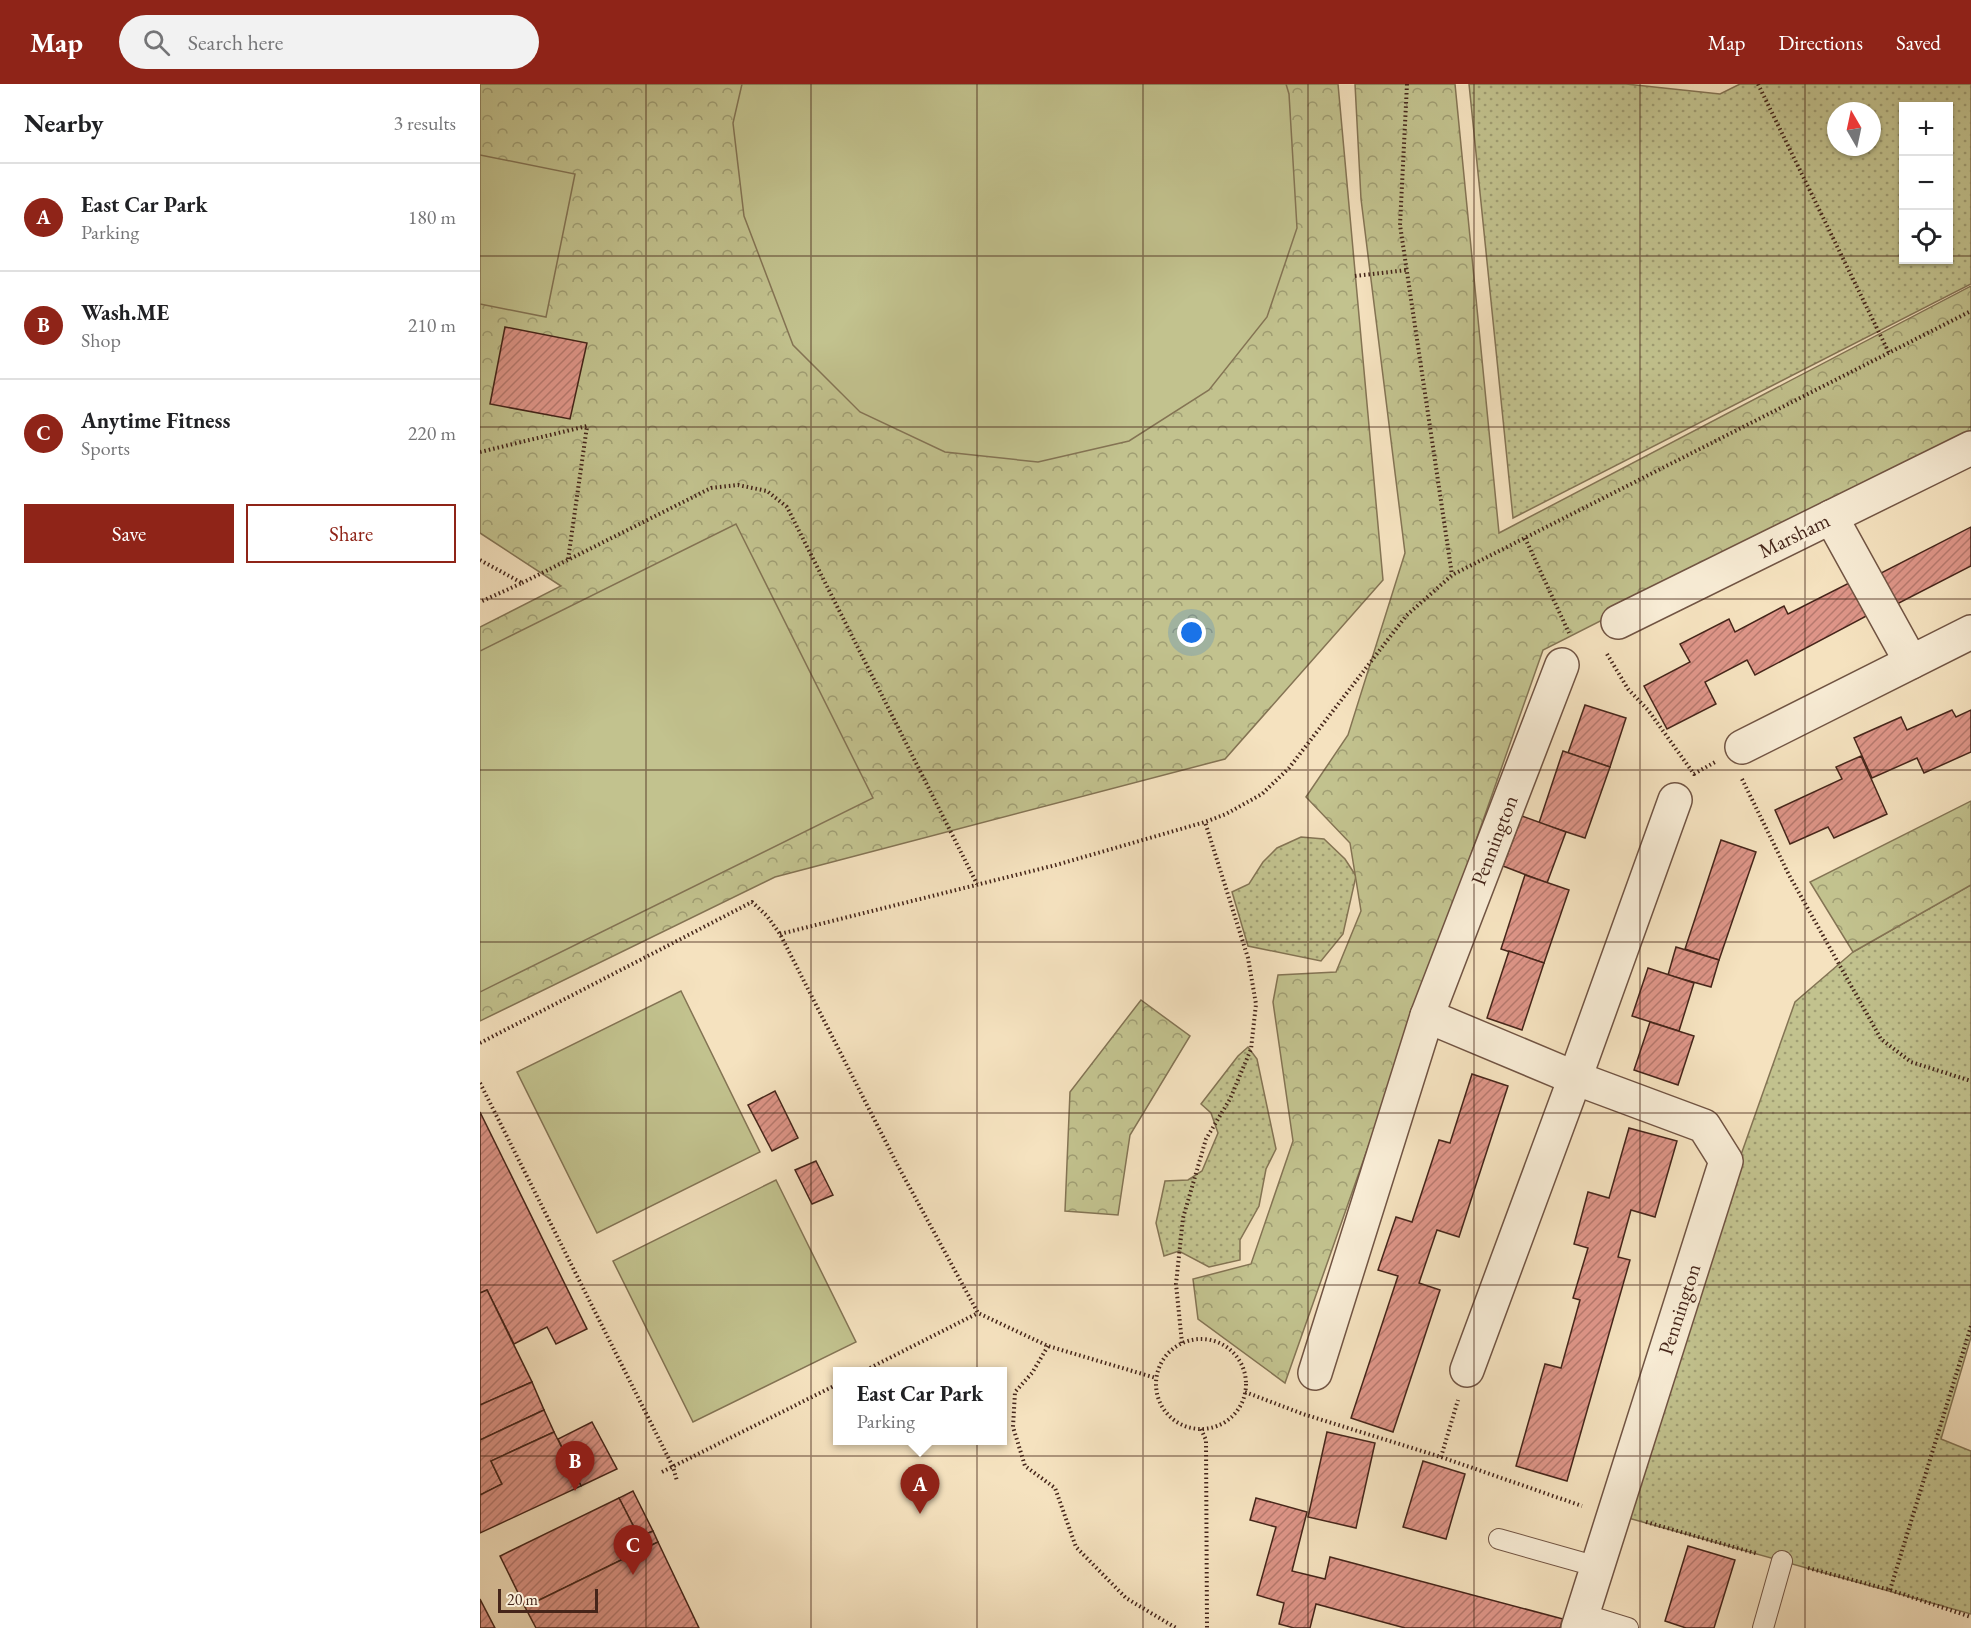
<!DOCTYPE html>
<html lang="en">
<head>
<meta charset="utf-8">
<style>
  :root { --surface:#fff; --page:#f2f2f2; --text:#202124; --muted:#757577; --line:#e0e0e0; --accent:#8f2418 }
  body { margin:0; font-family:"EB Garamond",serif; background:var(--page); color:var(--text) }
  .controls { position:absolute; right:18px; top:18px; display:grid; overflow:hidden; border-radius:0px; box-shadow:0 2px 4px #0004 }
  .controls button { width:54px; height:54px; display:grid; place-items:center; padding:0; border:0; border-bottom:2px solid var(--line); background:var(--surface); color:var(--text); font:30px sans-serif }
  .compass { position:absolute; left:1347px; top:18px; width:54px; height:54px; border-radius:50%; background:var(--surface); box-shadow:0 2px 4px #0004; rotate:351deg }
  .scale { position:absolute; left:18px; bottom:15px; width:100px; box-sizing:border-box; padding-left:6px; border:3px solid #45251a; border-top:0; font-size:16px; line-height:21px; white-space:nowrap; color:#45251a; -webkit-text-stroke:4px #f8ecd5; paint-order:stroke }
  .you { position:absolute; left:712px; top:549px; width:21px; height:21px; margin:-15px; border:4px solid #fff; border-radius:50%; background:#1a73e8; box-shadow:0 0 0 9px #1a73e833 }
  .badge { display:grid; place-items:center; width:39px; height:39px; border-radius:50%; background:var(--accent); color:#fff; font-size:20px; font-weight:700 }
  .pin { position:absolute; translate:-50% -50px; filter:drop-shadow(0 2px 3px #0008) }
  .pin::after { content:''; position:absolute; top:32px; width:21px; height:18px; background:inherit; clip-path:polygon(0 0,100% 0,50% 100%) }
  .popup { position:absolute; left:353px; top:1283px; width:174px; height:78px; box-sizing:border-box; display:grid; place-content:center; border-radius:0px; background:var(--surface); filter:drop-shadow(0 2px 4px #0005); font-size:20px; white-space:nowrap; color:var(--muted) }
  .popup b { font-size:22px; color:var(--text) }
  .popup::after { content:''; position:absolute; left:50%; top:100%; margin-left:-12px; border:12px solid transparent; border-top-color:var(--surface) }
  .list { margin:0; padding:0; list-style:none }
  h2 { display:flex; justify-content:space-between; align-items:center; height:78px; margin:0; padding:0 24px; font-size:26px }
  h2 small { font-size:20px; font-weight:400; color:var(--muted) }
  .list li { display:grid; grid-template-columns:39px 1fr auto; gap:18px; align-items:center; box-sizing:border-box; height:108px; padding:0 24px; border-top:2px solid var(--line) }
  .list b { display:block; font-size:22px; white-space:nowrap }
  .list p { margin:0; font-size:20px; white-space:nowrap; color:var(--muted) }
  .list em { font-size:20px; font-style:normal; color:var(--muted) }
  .actions { display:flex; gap:12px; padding:18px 24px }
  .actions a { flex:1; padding:14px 0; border:2px solid var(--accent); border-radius:0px; text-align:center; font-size:21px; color:var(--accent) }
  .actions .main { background:var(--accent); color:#fff }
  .icon { flex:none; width:33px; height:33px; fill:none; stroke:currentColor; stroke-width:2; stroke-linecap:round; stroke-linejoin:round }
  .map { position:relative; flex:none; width:1491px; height:1544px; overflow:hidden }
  header { display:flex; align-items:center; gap:36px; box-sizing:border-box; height:84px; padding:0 30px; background:var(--accent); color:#fff }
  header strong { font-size:28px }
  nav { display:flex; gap:33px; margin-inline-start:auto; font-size:21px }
  .search { width:420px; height:54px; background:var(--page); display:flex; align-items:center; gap:15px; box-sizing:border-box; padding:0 21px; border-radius:33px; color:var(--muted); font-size:22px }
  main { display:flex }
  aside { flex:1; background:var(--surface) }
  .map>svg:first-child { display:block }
  .grass { fill:url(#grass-dots); stroke:#847454; stroke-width:1.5; fill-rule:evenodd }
  .forest { fill:url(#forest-crowns); stroke:#847454; stroke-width:1.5 }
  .pitch { fill:#c2c28e; stroke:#847454; stroke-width:1.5 }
  .building { fill:url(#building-hatch); stroke:#45251a; stroke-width:1.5 }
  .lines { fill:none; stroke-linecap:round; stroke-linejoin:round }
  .service-casing { stroke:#715443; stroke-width:22 }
  .minor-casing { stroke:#715443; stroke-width:36 }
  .path { stroke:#45251a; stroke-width:4; stroke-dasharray:1.5 3; stroke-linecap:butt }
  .service { stroke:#f8ecd5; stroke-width:20 }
  .minor { stroke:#f8ecd5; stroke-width:33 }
  .grid { fill:none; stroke:#45251a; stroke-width:1.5; stroke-opacity:0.55 }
  .labels { text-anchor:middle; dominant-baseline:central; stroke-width:6; stroke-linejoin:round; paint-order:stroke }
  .street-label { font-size:21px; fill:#45251a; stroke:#f8ecd5 }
</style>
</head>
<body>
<header>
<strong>Map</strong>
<div class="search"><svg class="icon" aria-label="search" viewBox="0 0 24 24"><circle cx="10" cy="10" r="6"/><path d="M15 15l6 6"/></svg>Search here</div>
<nav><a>Map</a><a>Directions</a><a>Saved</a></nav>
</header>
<main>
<aside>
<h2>Nearby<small>3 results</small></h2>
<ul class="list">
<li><span class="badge">A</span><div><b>East Car Park</b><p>Parking</p></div><em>180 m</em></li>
<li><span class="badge">B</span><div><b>Wash.ME</b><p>Shop</p></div><em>210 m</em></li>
<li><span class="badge">C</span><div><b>Anytime Fitness</b><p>Sports</p></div><em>220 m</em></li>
</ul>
<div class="actions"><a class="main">Save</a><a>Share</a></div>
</aside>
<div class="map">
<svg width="1491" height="1544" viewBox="0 0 1491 1544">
  <defs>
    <pattern id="grass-dots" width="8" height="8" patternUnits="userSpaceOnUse" patternTransform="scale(1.5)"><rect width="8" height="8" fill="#c2c28e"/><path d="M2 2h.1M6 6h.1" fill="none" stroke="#9f9d73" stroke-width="1.8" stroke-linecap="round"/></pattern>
    <pattern id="forest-crowns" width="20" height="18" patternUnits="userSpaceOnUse" patternTransform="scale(1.5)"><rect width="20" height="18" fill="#c2c28e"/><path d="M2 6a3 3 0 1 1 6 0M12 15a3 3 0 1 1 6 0" fill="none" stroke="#9f9d73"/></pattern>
    <pattern id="building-hatch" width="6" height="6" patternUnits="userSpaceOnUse" patternTransform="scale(1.5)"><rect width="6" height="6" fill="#de9588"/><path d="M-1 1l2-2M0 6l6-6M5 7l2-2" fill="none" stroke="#b6796e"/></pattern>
  </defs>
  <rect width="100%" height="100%" fill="#f5e2bf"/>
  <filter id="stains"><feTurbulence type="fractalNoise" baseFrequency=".00333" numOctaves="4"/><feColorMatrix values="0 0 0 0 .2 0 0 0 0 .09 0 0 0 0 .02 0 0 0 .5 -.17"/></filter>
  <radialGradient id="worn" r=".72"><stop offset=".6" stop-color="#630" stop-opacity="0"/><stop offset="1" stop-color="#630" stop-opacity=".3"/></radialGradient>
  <g class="grass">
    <path d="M 989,0 L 1146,0 L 1240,10 L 1260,0 L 1491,0 L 1491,200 L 1033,434 ZM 1468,22 L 1468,176 L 1424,176 L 1424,22 ZM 1356,27 L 1392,27 L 1392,63 L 1356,63 Z"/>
    <polygon points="821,753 844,755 865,775 876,792 863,850 841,877 768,862 752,808 769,800 783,778 797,764"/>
    <polygon points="1491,801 1491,1253 1461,1355 1491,1367 1491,1530 1134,1430 1315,918 1373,868"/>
    <polygon points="768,963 777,975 796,1065 786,1085 779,1122 760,1156 760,1176 729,1183 699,1167 684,1172 676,1139 685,1097 708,1096 722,1087 738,1049 731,1029 721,1020 758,972"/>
  </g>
  <g class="forest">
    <polygon points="0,0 858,0 903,496 745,675 295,793 0,937 0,543 81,502 0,449"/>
    <polygon points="875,0 975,0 1019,449 1491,202 1491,349 1063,566 805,1299 718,1235 713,1195 771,1180 813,1057 793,918 798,891 856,888 881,827 870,759 826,713 868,651 925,469 881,115"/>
    <polygon points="1491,717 1491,801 1373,868 1330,798"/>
    <polygon points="661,916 710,952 650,1051 638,1131 585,1127 590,1008"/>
  </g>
  <g class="pitch">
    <polygon points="262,0 806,0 809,10 817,144 787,233 729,306 649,357 558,378 465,368 380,328 313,261 264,132 253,39"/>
    <polygon points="0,71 95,90 66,233 0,220"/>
    <polygon points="256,440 393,714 0,908 0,567"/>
    <polygon points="201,907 280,1068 117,1149 37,988"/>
    <polygon points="296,1096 376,1258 213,1338 133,1177"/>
  </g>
  <g class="building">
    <polygon points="25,243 107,259 90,335 10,320"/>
    <polygon points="1491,443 1491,482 1417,520 1401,489"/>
    <polygon points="1377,495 1394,528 1275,591 1267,576 1225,598 1236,620 1187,645 1164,602 1210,578 1200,560 1249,535 1255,548 1304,522 1308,530"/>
    <polygon points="1105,621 1146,634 1130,683 1088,669"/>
    <polygon points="1472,626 1476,633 1491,626 1491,668 1444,689 1437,674 1392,694 1374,654 1421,633 1427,646"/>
    <polygon points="1083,667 1130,683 1105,754 1059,739"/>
    <polygon points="1381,672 1407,730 1354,754 1348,743 1310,760 1295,726 1362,695 1356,683"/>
    <polygon points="1042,732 1086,748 1067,799 1023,782"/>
    <polygon points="1241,756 1276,768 1239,876 1205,865"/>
    <polygon points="1045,791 1089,806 1064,879 1021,865"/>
    <polygon points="1196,863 1239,876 1231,903 1188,891"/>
    <polygon points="1029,867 1064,879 1042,946 1007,934"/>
    <polygon points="1168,884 1214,899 1199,947 1152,932"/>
    <polygon points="1170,938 1214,952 1198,1001 1154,986"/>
    <polygon points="992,990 1028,1002 979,1153 957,1146 939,1199 960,1206 913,1348 871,1334 918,1192 898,1186 916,1133 932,1138 959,1056 970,1059"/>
    <polygon points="295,1007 318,1054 292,1067 268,1021"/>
    <polygon points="0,1028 107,1245 76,1260 67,1243 34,1260 7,1206 0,1209"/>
    <polygon points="1149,1044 1197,1057 1175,1133 1151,1126 1138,1173 1150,1176 1087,1397 1036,1382 1065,1280 1081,1284 1100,1216 1093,1214 1108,1164 1094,1160 1108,1108 1129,1114"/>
    <polygon points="336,1077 353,1111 332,1120 315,1086"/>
    <polygon points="7,1206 52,1298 0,1321 0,1209"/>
    <polygon points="52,1298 64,1326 0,1356 0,1321"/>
    <polygon points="64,1326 74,1348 11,1377 22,1400 0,1411 0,1356"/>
    <polygon points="112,1338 137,1385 101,1402 78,1355"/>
    <polygon points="74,1348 101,1402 0,1449 0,1411 22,1400 11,1377"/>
    <polygon points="847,1348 895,1359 876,1444 828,1433"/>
    <polygon points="943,1377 985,1390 966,1455 923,1443"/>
    <polygon points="153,1407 173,1447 159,1453 139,1414"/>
    <polygon points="139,1414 159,1453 173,1447 178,1458 45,1523 20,1472"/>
    <polygon points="776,1414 827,1428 812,1487 845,1495 850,1473 1083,1535 1080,1544 925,1544 836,1520 830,1544 814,1544 799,1540 804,1519 777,1511 796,1443 770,1436"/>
    <polygon points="178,1458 219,1544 56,1544 45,1523"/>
    <polygon points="1208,1462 1255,1476 1234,1544 1206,1544 1185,1537"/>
    <polygon points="0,1515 15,1544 0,1544"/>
  </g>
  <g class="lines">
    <defs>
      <g id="service">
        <polyline points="1019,1455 1118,1483"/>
        <polyline points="1103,1530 1148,1544"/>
        <polyline points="1283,1544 1302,1477"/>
      </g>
      <g id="minor">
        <polyline points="1351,433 1431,578"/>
        <polyline points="1138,538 1491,364"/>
        <polyline points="1262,663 1491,548"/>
        <polyline points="947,932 1095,994 1224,1042 1246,1077 1098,1544"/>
        <polyline points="987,1286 1095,994 1195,716"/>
        <polyline points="835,1289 947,932 1082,581"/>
      </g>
    </defs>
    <use href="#service" class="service-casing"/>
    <use href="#minor" class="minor-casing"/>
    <g class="path">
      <polyline points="927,0 920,141 972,491"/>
      <polyline points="1278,0 1409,269"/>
      <polyline points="875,192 927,186"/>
      <polyline points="0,368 107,342 88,476"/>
      <polyline points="1045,454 1089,549"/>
      <polyline points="0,476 42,499 0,518"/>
      <polyline points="42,499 231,404 258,401 287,407 307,423 497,800"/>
      <polyline points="1127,570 1148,605 1168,626 1214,690 1235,678"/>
      <polyline points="1262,695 1309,791 1401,955 1431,978 1491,997"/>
      <polyline points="300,850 576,781 725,738 746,730 782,710 809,684 926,532 972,491 1491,227"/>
      <polyline points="0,959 272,818 287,832 300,850 418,1082 498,1229 568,1262 676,1294"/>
      <polyline points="0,999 193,1383 197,1397"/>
      <circle cx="721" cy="1300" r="45"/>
      <polyline points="702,1259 696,1200 703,1134 726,1055 750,1015 771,965 776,920 768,874 725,738"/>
      <polyline points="568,1262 552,1289 535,1308 533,1343 545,1382 575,1404 596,1463 646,1514 696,1544"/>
      <polyline points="382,1288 498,1229"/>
      <polyline points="765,1308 823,1330 961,1373 1102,1422"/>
      <polyline points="721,1345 726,1356 727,1544"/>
      <polyline points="961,1373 978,1316"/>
      <polyline points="182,1388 358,1300"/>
      <polyline points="1166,1438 1278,1470"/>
      <polyline points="1328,1484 1410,1506 1491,1533"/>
      <polyline points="1410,1506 1491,1242"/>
    </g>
    <use href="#service" class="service"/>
    <use href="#minor" class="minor"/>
  </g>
  <path class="grid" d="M 166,0 L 166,1544M 331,0 L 331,1544M 497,0 L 497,1544M 663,0 L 663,1544M 828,0 L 828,1544M 994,0 L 994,1544M 1160,0 L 1160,1544M 1325,0 L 1325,1544M 0,172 L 1424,172M 1468,172 L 1491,172M 0,343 L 1491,343M 0,515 L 1491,515M 0,686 L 1491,686M 0,858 L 1491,858M 0,1029 L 1491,1029M 0,1201 L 1491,1201M 0,1372 L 1491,1372"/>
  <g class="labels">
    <g class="street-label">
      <text transform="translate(1314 451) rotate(-26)">Marsham</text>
      <text transform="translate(1014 756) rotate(-69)">Pennington</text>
      <text transform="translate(1199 1225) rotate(-72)">Pennington</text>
    </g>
  </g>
  <rect width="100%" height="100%" filter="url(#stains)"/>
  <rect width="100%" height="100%" fill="url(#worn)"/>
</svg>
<div class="controls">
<button>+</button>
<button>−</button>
<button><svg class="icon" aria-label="locate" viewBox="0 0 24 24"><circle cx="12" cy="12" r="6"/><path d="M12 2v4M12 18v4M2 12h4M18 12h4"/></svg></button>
</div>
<svg class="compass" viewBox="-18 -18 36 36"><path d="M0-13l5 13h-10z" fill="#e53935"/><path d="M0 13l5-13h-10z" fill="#757577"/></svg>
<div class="scale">20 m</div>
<div class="you"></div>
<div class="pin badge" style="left:440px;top:1430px">A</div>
<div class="popup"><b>East Car Park</b>Parking</div>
<div class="pin badge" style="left:95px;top:1407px">B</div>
<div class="pin badge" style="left:153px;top:1491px">C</div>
</div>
</main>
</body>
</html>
